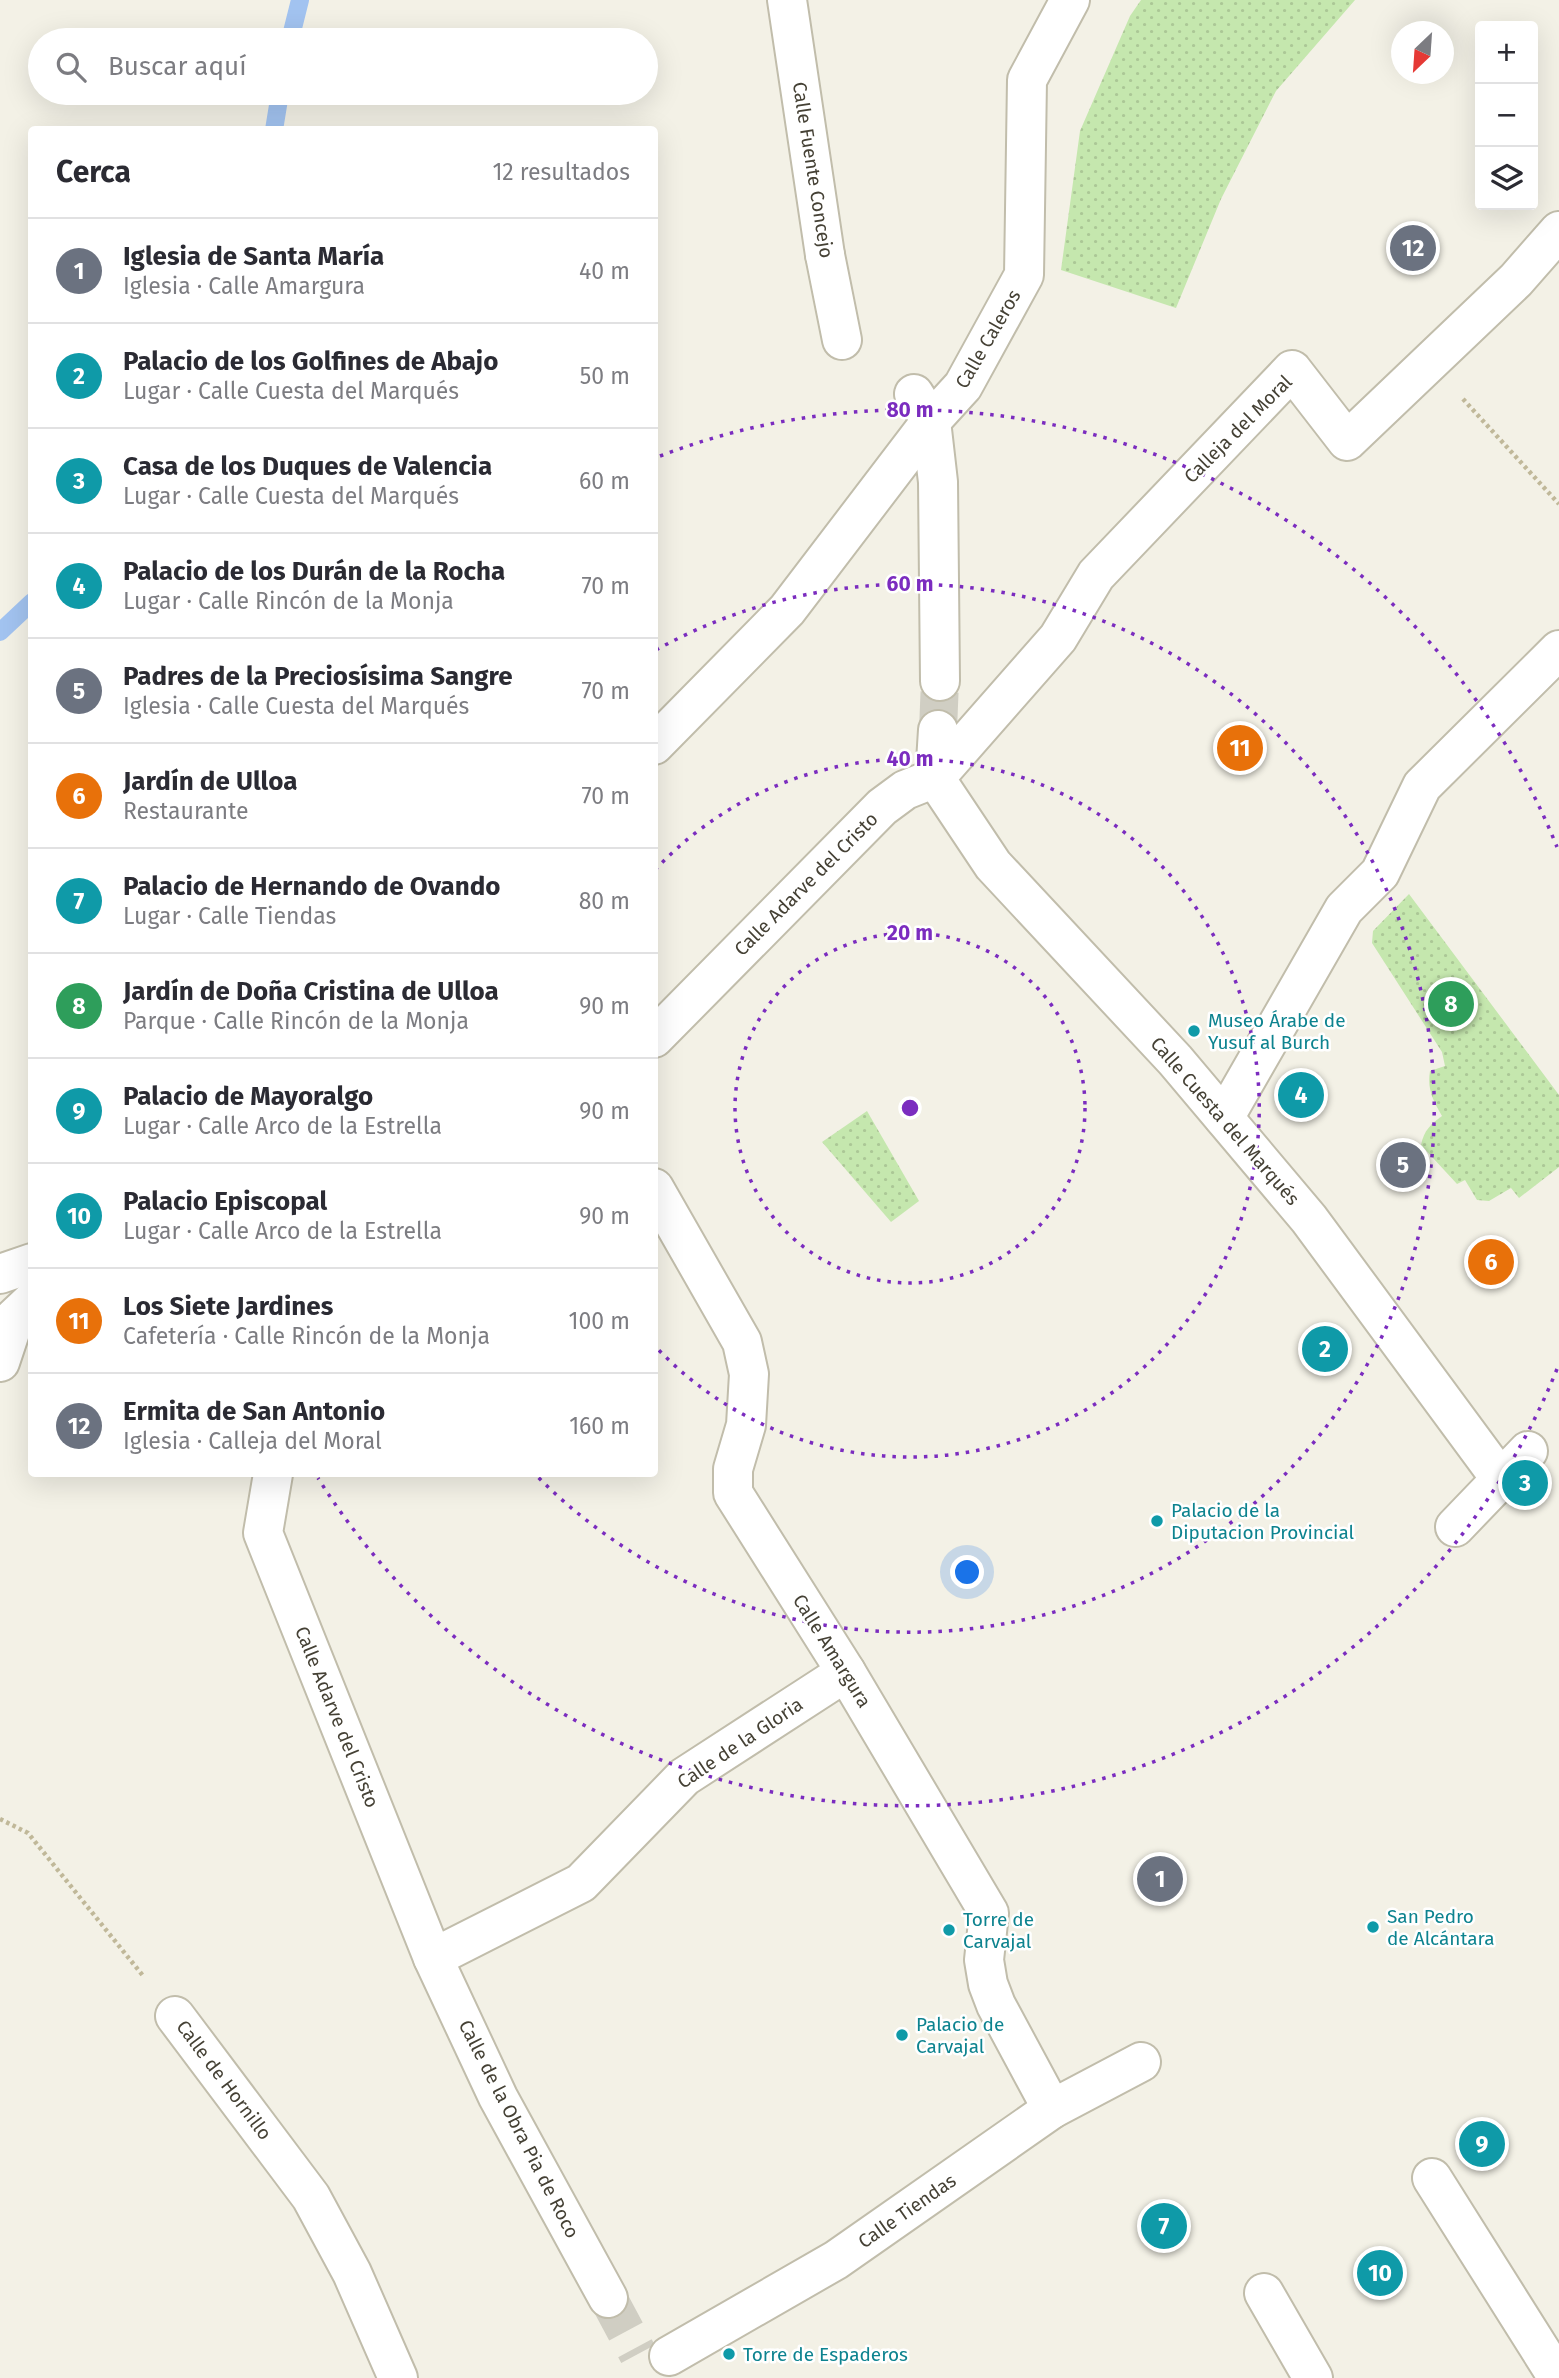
<!DOCTYPE html>
<html lang="es">
<head>
<meta charset="utf-8">
<style>
  :root { --surface:#fff; --page:#f7f7f7; --text:#2b2b33; --muted:#7c7c81; --line:#e1e1e2; --accent:#db2777 }
  body { margin:0; font-family:"Fira Sans",sans-serif; background:var(--page); color:var(--text) }
  .controls { position:absolute; right:21px; top:21px; display:grid; overflow:hidden; border-radius:7px; box-shadow:0 7px 28px #0002 }
  .controls button { width:63px; height:63px; display:grid; place-items:center; padding:0; border:0; border-bottom:2px solid var(--line); background:var(--surface); color:var(--text); font:35px sans-serif }
  .compass { position:absolute; left:1391px; top:21px; width:63px; height:63px; border-radius:50%; background:var(--surface); box-shadow:0 7px 28px #0002; rotate:205deg }
  .you { position:absolute; left:968px; top:1573px; width:24px; height:24px; margin:-18px; border:5px solid #fff; border-radius:50%; background:#1a73e8; box-shadow:0 0 0 10px #1a73e833 }
  .badge { display:grid; place-items:center; width:46px; height:46px; border-radius:50%; background:var(--accent); color:#fff; font-size:23px; font-weight:700 }
  .pin { position:absolute; translate:-50% -50%; border:4px solid #fff; box-shadow:0 2px 7px #0006 }
  .list { margin:0; padding:0; list-style:none }
  h2 { display:flex; justify-content:space-between; align-items:center; height:91px; margin:0; padding:0 28px; font-size:30px }
  h2 small { font-size:23px; font-weight:400; color:var(--muted) }
  .list li { display:grid; grid-template-columns:46px 1fr auto; gap:21px; align-items:center; box-sizing:border-box; height:105px; padding:0 28px; border-top:2px solid var(--line) }
  .list b { display:block; font-size:26px; white-space:nowrap }
  .list p { margin:0; font-size:23px; white-space:nowrap; color:var(--muted) }
  .list em { font-size:23px; font-style:normal; color:var(--muted) }
  .icon { flex:none; width:38px; height:38px; fill:none; stroke:currentColor; stroke-width:2; stroke-linecap:round; stroke-linejoin:round }
  .map { position:relative; flex:none; width:1559px; height:2378px; overflow:hidden }
  .search { position:absolute; background:var(--surface); box-shadow:0 7px 28px #0002; left:28px; top:28px; width:630px; height:77px; display:flex; align-items:center; gap:18px; box-sizing:border-box; padding:0 24px; border-radius:38px; color:var(--muted); font-size:26px }
  .panel { position:absolute; background:var(--surface); box-shadow:0 7px 28px #0002; left:28px; top:126px; width:630px; height:1351px; border-radius:7px }
  .map>svg:first-child { display:block }
  .grass { fill:url(#grass-dots) }
  .lines { fill:none; stroke-linecap:round; stroke-linejoin:round }
  .stream { stroke:#a2c3f0; stroke-width:18 }
  .pedestrian-tunnel { stroke:#d0cec3; stroke-width:38; stroke-dasharray:38 19; stroke-linecap:butt }
  .minor-tunnel { stroke:#d0cec3; stroke-width:38; stroke-dasharray:38 19; stroke-linecap:butt }
  .pedestrian-casing { stroke:#c1bdab; stroke-width:42 }
  .minor-casing { stroke:#c1bdab; stroke-width:42 }
  .path { stroke:#c0b899; stroke-width:4.5; stroke-dasharray:3.5 3.5; stroke-linecap:butt }
  .pedestrian { stroke:#fff; stroke-width:38 }
  .minor { stroke:#fff; stroke-width:38 }
  .ring { fill:none; stroke:#7b2cbf; stroke-width:3.5; stroke-dasharray:3.5 7 }
  .culture-dot { fill:#0f9aa8; stroke:#fff; stroke-width:2.5 }
  .labels { text-anchor:middle; dominant-baseline:central; stroke-width:5; stroke-linejoin:round; paint-order:stroke }
  .street-label { font-size:19px; fill:#454135; stroke:#fff }
  .culture-label { font-size:19px; fill:#0d838f; stroke:#fff; text-anchor:start }
  .centre { fill:#7b2cbf; stroke:#fff; stroke-width:3.5 }
  .ring-label { font-size:21px; text-anchor:middle; font-weight:bold; fill:#7b2cbf; stroke:#fff; stroke-width:5; stroke-linejoin:round; paint-order:stroke }
</style>
</head>
<body>
<div class="map">
<svg width="1559" height="2378" viewBox="0 0 1559 2378">
  <defs>
    <pattern id="grass-dots" width="8" height="8" patternUnits="userSpaceOnUse" patternTransform="scale(1.75)"><rect width="8" height="8" fill="#c5e7ae"/><path d="M2 2h.1M6 6h.1" fill="none" stroke="#abc796" stroke-width="1.8" stroke-linecap="round"/></pattern>
  </defs>
  <rect width="100%" height="100%" fill="#f3f1e6"/>
  <g class="grass">
    <polygon points="1141,0 1355,0 1276,91 1221,199 1176,308 1061,270 1080,131 1130,16"/>
    <path d="M 1409,894 L 1559,1095 L 1559,1167 L 1519,1198 L 1511,1188 L 1489,1201 L 1477,1200 L 1465,1180 L 1457,1184 L 1421,1145 C 1424,1130 1431,1124 1442,1116 C 1433,1100 1427,1090 1430,1071 L 1445,1066 L 1442,1052 L 1372,943 L 1373,931 Z"/>
    <polygon points="867,1111 919,1201 891,1222 822,1142"/>
  </g>
  <g class="lines">
    <g class="stream">
      <polyline points="290,40 300,0"/>
      <polyline points="274,130 280,93"/>
      <polyline points="0,632 32,602"/>
    </g>
    <polyline class="pedestrian-tunnel" points="608,2298 638,2354"/>
    <polyline class="minor-tunnel" points="938,730 940,681"/>
    <defs>
      <g id="pedestrian">
        <polyline points="825,255 842,340"/>
        <polyline points="914,394 931,421 938,482 940,681"/>
        <polyline points="654,745 787,610 931,421 963,386 1024,275 1027,80 1070,0"/>
        <polyline points="654,1038 882,807 905,790 935,778 938,730"/>
        <polyline points="1224,1118 1344,909 1380,873 1422,786 1559,650"/>
        <polyline points="654,1188 742,1342 749,1374 746,1425 733,1469 733,1493 846,1672 989,1913 984,1960 988,1984 996,2005 1052,2109"/>
        <polyline points="0,1274 32,1263"/>
        <polyline points="0,1362 15,1317 32,1301"/>
        <polyline points="273,1474 263,1533 433,1958 498,2097 608,2298"/>
        <polyline points="1500,1478 1309,1219 1175,1060 993,865 935,778 1058,638 1096,575 1292,370 1347,441 1516,280 1559,231"/>
        <polyline points="1455,1527 1528,1451"/>
        <polyline points="433,1958 581,1883 684,1777 846,1672"/>
        <polyline points="175,2016 311,2197 352,2273 398,2378"/>
        <polyline points="1432,2178 1558,2378"/>
        <polyline points="1264,2293 1313,2378"/>
        <polyline points="669,2356 836,2260 1052,2109 1141,2062"/>
      </g>
      <polyline id="minor" points="787,0 825,255"/>
    </defs>
    <use href="#pedestrian" class="pedestrian-casing"/>
    <use href="#minor" class="minor-casing"/>
    <g class="path">
      <polyline points="1463,399 1559,504"/>
      <polyline points="0,1819 28,1833 144,1977"/>
    </g>
    <use href="#pedestrian" class="pedestrian"/>
    <use href="#minor" class="minor"/>
  </g>
  <g class="ring">
    <circle cx="910" cy="1108" r="175"/>
    <path d="M655 870A349 349 0 1 1 655 1346"/>
    <path d="M656 650A524 524 0 1 1 536 1475"/>
    <path d="M1557 1369A698 698 0 0 1 318 1478M660 456A698 698 0 0 1 1557 847"/>
  </g>
  <g class="culture-dot">
    <circle cx="1194" cy="1031" r="7"/>
    <circle cx="1157" cy="1521" r="7"/>
    <circle cx="1373" cy="1927" r="7"/>
    <circle cx="949" cy="1930" r="7"/>
    <circle cx="902" cy="2035" r="7"/>
    <circle cx="729" cy="2354" r="7"/>
  </g>
  <g class="labels">
    <g class="street-label">
      <text transform="translate(813 170) rotate(81)">Calle Fuente Concejo</text>
      <text transform="translate(988 339) rotate(-60)">Calle Caleros</text>
      <text transform="translate(1238 429) rotate(-45)">Calleja del Moral</text>
      <text transform="translate(806 884) rotate(-45)">Calle Adarve del Cristo</text>
      <text transform="translate(1225 1121) rotate(49)">Calle Cuesta del Marqués</text>
      <text transform="translate(832 1651) rotate(58)">Calle Amargura</text>
      <text transform="translate(337 1717) rotate(68)">Calle Adarve del Cristo</text>
      <text transform="translate(740 1743) rotate(-34)">Calle de la Gloria</text>
      <text transform="translate(224 2080) rotate(53)">Calle de Hornillo</text>
      <text transform="translate(519 2129) rotate(63)">Calle de la Obra Pia de Roco</text>
      <text transform="translate(907 2211) rotate(-35)">Calle Tiendas</text>
    </g>
    <g class="culture-label">
      <text x="1208" y="1020">Museo Árabe de<tspan x="1208" dy="22">Yusuf al Burch</tspan></text>
      <text x="1171" y="1510">Palacio de la<tspan x="1171" dy="22">Diputacion Provincial</tspan></text>
      <text x="1387" y="1916">San Pedro<tspan x="1387" dy="22">de Alcántara</tspan></text>
      <text x="963" y="1919">Torre de<tspan x="963" dy="22">Carvajal</tspan></text>
      <text x="916" y="2024">Palacio de<tspan x="916" dy="22">Carvajal</tspan></text>
      <text x="743" y="2354">Torre de Espaderos</text>
    </g>
  </g>
  <circle cx="910" cy="1108" r="10" class="centre"/>
  <g class="ring-label">
    <text x="910" y="417">80 m</text>
    <text x="910" y="591">60 m</text>
    <text x="910" y="766">40 m</text>
    <text x="910" y="940">20 m</text>
  </g>
</svg>
<div class="controls">
<button>+</button>
<button>−</button>
<button><svg class="icon" aria-label="layers" viewBox="0 0 24 24"><path d="M12 4l9 5-9 5-9-5zM3 14l9 5 9-5"/></svg></button>
</div>
<svg class="compass" viewBox="-18 -18 36 36"><path d="M0-13l5 13h-10z" fill="#e53935"/><path d="M0 13l5-13h-10z" fill="#7c7c81"/></svg>
<div class="you"></div>
<div class="pin badge" style="left:1160px;top:1879px;background:#6b7280">1</div>
<div class="pin badge" style="left:1325px;top:1349px;background:#0f9aa8">2</div>
<div class="pin badge" style="left:1525px;top:1483px;background:#0f9aa8">3</div>
<div class="pin badge" style="left:1301px;top:1095px;background:#0f9aa8">4</div>
<div class="pin badge" style="left:1403px;top:1165px;background:#6b7280">5</div>
<div class="pin badge" style="left:1491px;top:1262px;background:#e8710a">6</div>
<div class="pin badge" style="left:1164px;top:2226px;background:#0f9aa8">7</div>
<div class="pin badge" style="left:1451px;top:1004px;background:#2e9e5b">8</div>
<div class="pin badge" style="left:1482px;top:2144px;background:#0f9aa8">9</div>
<div class="pin badge" style="left:1380px;top:2273px;background:#0f9aa8">10</div>
<div class="pin badge" style="left:1240px;top:748px;background:#e8710a">11</div>
<div class="pin badge" style="left:1413px;top:248px;background:#6b7280">12</div>
<div class="search"><svg class="icon" aria-label="search" viewBox="0 0 24 24"><circle cx="10" cy="10" r="6"/><path d="M15 15l6 6"/></svg>Buscar aquí</div>
<section class="panel">
<h2>Cerca<small>12 resultados</small></h2>
<ul class="list">
<li><span class="badge" style="background:#6b7280">1</span><div><b>Iglesia de Santa María</b><p>Iglesia · Calle Amargura</p></div><em>40 m</em></li>
<li><span class="badge" style="background:#0f9aa8">2</span><div><b>Palacio de los Golfines de Abajo</b><p>Lugar · Calle Cuesta del Marqués</p></div><em>50 m</em></li>
<li><span class="badge" style="background:#0f9aa8">3</span><div><b>Casa de los Duques de Valencia</b><p>Lugar · Calle Cuesta del Marqués</p></div><em>60 m</em></li>
<li><span class="badge" style="background:#0f9aa8">4</span><div><b>Palacio de los Durán de la Rocha</b><p>Lugar · Calle Rincón de la Monja</p></div><em>70 m</em></li>
<li><span class="badge" style="background:#6b7280">5</span><div><b>Padres de la Preciosísima Sangre</b><p>Iglesia · Calle Cuesta del Marqués</p></div><em>70 m</em></li>
<li><span class="badge" style="background:#e8710a">6</span><div><b>Jardín de Ulloa</b><p>Restaurante</p></div><em>70 m</em></li>
<li><span class="badge" style="background:#0f9aa8">7</span><div><b>Palacio de Hernando de Ovando</b><p>Lugar · Calle Tiendas</p></div><em>80 m</em></li>
<li><span class="badge" style="background:#2e9e5b">8</span><div><b>Jardín de Doña Cristina de Ulloa</b><p>Parque · Calle Rincón de la Monja</p></div><em>90 m</em></li>
<li><span class="badge" style="background:#0f9aa8">9</span><div><b>Palacio de Mayoralgo</b><p>Lugar · Calle Arco de la Estrella</p></div><em>90 m</em></li>
<li><span class="badge" style="background:#0f9aa8">10</span><div><b>Palacio Episcopal</b><p>Lugar · Calle Arco de la Estrella</p></div><em>90 m</em></li>
<li><span class="badge" style="background:#e8710a">11</span><div><b>Los Siete Jardines</b><p>Cafetería · Calle Rincón de la Monja</p></div><em>100 m</em></li>
<li><span class="badge" style="background:#6b7280">12</span><div><b>Ermita de San Antonio</b><p>Iglesia · Calleja del Moral</p></div><em>160 m</em></li>
</ul>
</section>
</div>
</body>
</html>
